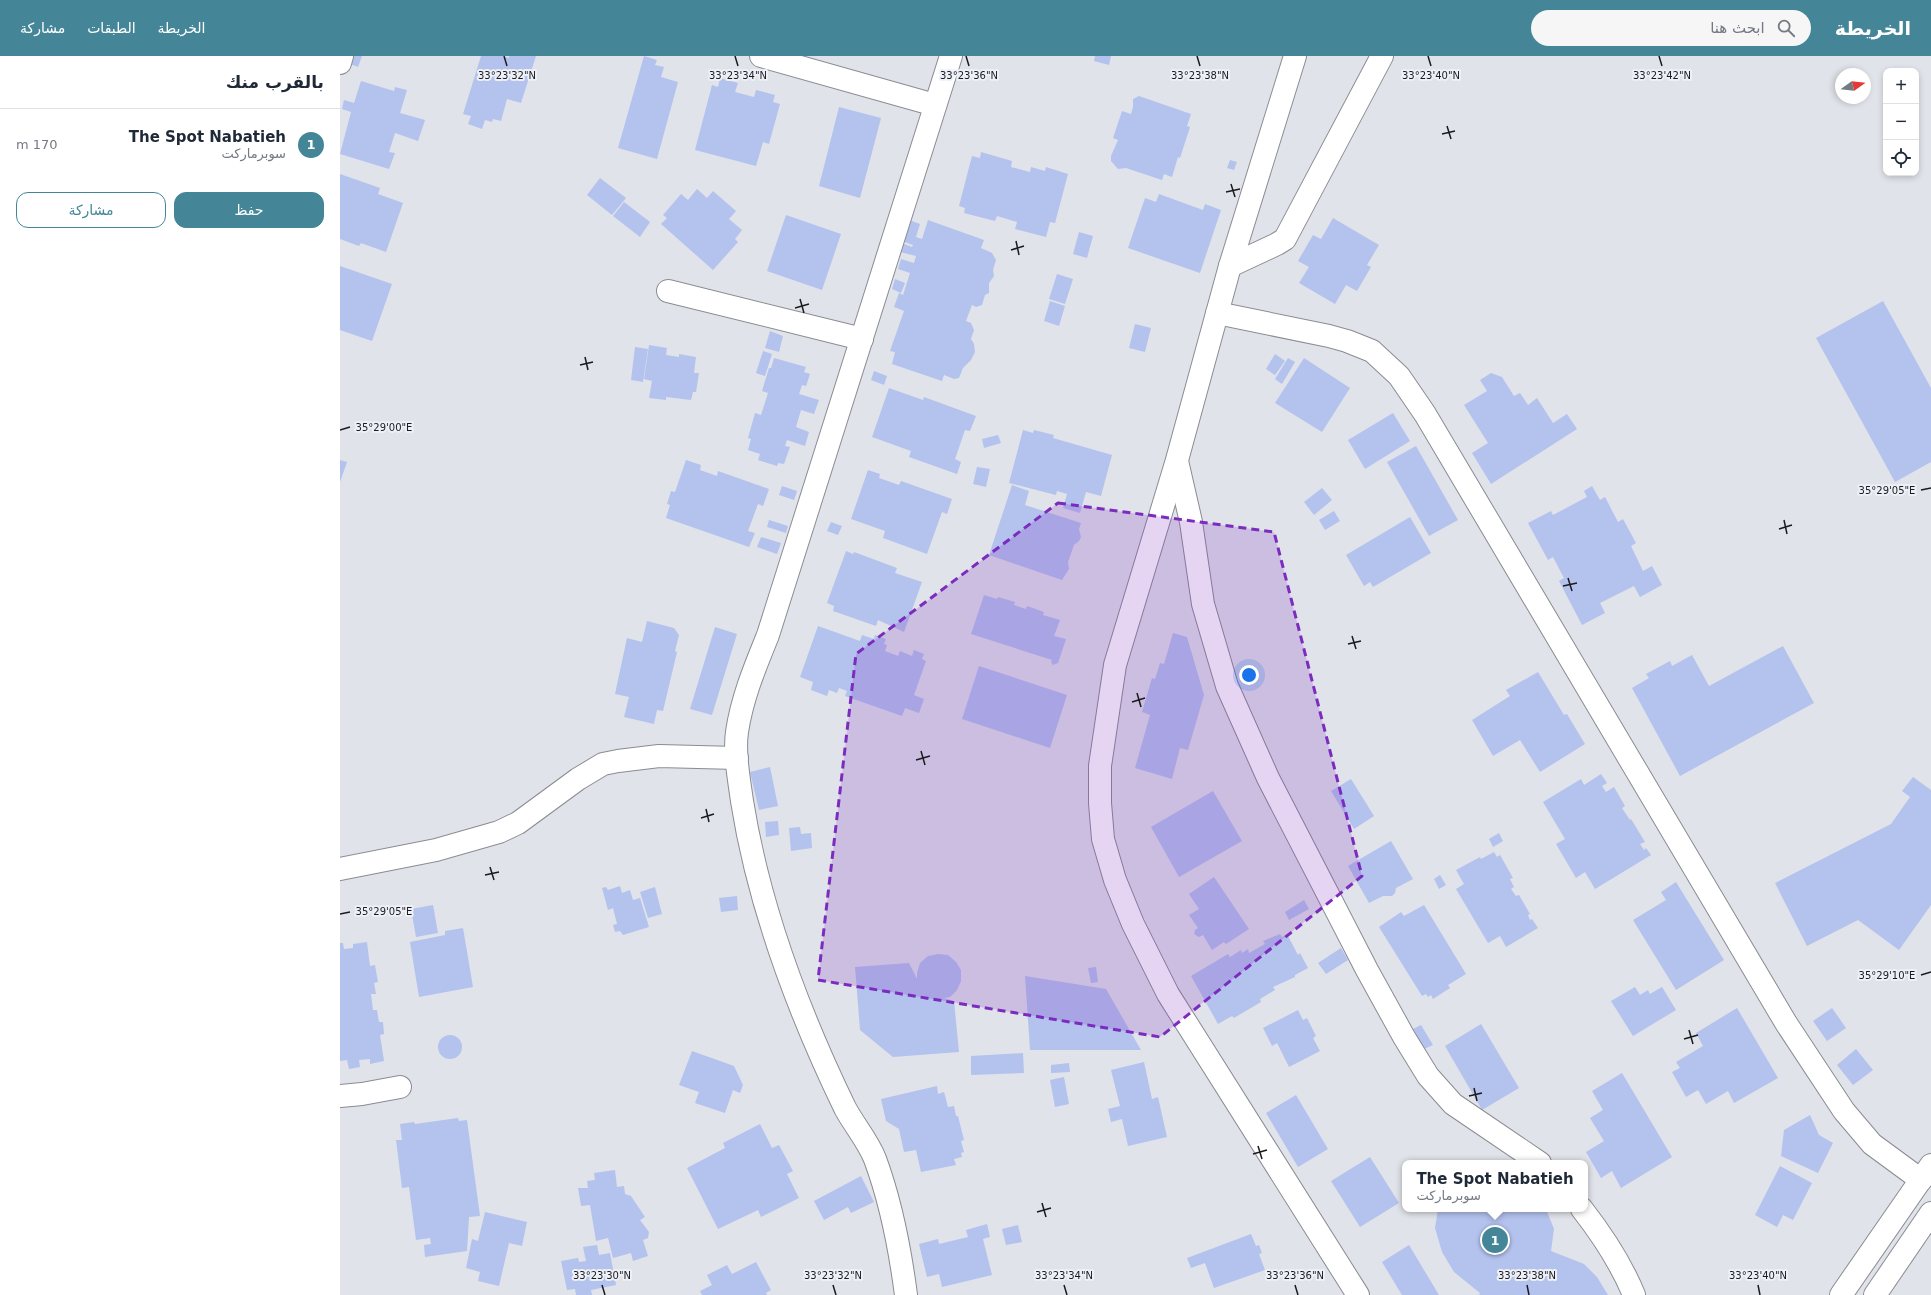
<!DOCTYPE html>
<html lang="ar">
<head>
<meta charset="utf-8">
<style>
  :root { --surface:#fff; --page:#f6f6f7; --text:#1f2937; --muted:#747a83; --line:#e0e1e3; --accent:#448698 }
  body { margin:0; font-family:"DejaVu Sans",Vazirmatn,sans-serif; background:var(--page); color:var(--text); direction:rtl }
  .controls { position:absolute; right:12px; top:12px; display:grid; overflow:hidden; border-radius:8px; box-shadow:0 2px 6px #0003 }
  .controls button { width:36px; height:36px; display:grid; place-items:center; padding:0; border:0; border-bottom:1px solid var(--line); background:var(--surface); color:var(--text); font:20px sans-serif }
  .compass { position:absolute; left:1495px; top:12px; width:36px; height:36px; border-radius:50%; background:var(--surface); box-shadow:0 2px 6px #0003; rotate:75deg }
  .you { position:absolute; left:909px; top:619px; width:14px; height:14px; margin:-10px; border:3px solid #fff; border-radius:50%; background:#1a73e8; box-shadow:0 0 0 6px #1a73e833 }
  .badge { display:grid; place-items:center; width:26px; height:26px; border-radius:50%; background:var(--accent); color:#fff; font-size:13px; font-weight:700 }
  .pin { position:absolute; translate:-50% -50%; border:2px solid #fff; box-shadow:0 1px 4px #0006 }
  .popup { position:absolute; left:1062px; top:1104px; width:186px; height:52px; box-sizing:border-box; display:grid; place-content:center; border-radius:8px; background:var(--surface); filter:drop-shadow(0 1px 3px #0005); font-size:13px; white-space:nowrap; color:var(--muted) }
  .popup b { font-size:15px; color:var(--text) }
  .popup::after { content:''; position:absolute; left:50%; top:100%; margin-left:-8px; border:8px solid transparent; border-top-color:var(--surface) }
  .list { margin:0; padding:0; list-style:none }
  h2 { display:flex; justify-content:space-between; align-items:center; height:52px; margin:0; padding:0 16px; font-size:17px }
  h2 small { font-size:13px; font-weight:400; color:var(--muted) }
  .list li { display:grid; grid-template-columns:26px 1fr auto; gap:12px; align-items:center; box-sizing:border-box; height:72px; padding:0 16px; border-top:1px solid var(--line) }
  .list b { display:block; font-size:15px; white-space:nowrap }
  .list p { margin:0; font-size:13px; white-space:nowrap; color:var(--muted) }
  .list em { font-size:13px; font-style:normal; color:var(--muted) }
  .actions { display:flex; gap:8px; padding:12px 16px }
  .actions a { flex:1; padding:9px 0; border:1px solid var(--accent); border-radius:12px; text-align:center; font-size:14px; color:var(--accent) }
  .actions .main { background:var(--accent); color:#fff }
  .icon { flex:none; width:22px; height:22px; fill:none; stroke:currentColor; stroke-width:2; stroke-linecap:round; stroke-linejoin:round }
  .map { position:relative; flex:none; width:1591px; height:1239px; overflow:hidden; direction:ltr }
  header { display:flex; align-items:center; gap:24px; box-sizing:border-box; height:56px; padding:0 20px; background:var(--accent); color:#fff }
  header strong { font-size:19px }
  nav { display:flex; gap:22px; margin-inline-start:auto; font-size:14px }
  .search { width:280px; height:36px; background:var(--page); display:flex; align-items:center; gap:10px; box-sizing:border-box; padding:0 14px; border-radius:22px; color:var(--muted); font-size:15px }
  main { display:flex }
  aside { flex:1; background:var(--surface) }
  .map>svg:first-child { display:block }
  .building { fill:#b4c2ee }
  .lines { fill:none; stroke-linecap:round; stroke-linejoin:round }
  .minor-casing { stroke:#8a8c92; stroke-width:24 }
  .highway-casing { stroke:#8a8c92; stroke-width:24 }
  .minor { stroke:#fff; stroke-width:22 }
  .highway { stroke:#fff; stroke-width:22 }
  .marked { fill:#7b2cbf; fill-opacity:0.2; stroke:#7b2cbf; stroke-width:3; stroke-dasharray:8 5; stroke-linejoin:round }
  .ticks { fill:none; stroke:#1b1b1e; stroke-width:1.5 }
  .ticks-label { font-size:10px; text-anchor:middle; fill:#1b1b1e; stroke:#eef0f7; stroke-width:4; stroke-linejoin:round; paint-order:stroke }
</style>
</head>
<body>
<header>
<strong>الخريطة</strong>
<div class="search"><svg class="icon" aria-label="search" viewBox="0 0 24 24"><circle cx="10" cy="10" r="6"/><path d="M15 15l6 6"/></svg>ابحث هنا</div>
<nav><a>الخريطة</a><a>الطبقات</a><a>مشاركة</a></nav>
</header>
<main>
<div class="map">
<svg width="1591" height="1239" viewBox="0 0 1591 1239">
  <rect width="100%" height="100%" fill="#e0e3e9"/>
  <g class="building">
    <polygon points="7,0 22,0 18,11 5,6"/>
    <polygon points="141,0 162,0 169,2 169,0 196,0 181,47 167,43 161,65 153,63 152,66 145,64 142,73 128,68 131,60 123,58"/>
    <polygon points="304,0 317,4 315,9 324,11 321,21 338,26 317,103 278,92"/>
    <polygon points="755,0 771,0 769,9 754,5"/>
    <polygon points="380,22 398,27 395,36 414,41 416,34 435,39 433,46 440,48 429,88 423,86 416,110 355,94 372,29 378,31"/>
    <polygon points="21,25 54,35 55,31 67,34 60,57 85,64 78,85 55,77 49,96 55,97 49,113 0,98 11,56 2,53 4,44 14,47"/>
    <polygon points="799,40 851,58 847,70 850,71 840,102 838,101 832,121 824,118 822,124 786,112 778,113 771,105 771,100 778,84 773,82 782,55 791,58 793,51 793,43"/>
    <polygon points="499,51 541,62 520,142 479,130"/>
    <polygon points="641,96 672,105 671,111 690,116 691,111 705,115 706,111 728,118 715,167 710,166 706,181 675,173 677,166 657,160 655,165 624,157 625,152 619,150 632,100 640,102"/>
    <polygon points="890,104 897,106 894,114 887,112"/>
    <polygon points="0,118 40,132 38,138 63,147 46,196 21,187 19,190 0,183"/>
    <polygon points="260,122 286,142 272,159 247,139"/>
    <polygon points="357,133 367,142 373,135 396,155 389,163 402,174 395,183 398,186 373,214 321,168 327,162 323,159 341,138 348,144"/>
    <polygon points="819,138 863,154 865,148 881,154 860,217 788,192 805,142 816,146"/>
    <polygon points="284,146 310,166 300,181 273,160"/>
    <polygon points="446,159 501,178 482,234 427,215"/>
    <polygon points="993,162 1039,189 1027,209 1031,211 1017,235 1006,229 995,248 959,227 969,211 958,205 973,179 981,183"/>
    <polygon points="569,164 580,168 576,181 582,183 588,164 644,184 641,192 652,197 656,204 653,214 654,220 649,227 649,237 645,239 642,249 636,251 632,249 626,265 631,267 634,274 631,283 634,288 635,296 631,304 623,312 619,322 614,323 604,319 602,325 552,308 555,296 550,295 564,255 554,251 559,237 563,239 570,217 558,213 561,203 574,207 576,200 556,195 559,186 572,191 573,189 562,185"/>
    <polygon points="739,176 753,180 747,202 733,198"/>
    <polygon points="0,210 52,228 32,285 0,274"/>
    <polygon points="717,218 733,223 725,248 709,243"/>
    <polygon points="555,223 565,227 561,237 552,233"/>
    <polygon points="710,245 725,250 719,270 704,265"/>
    <polygon points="1543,245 1591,332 1591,406 1555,426 1476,282"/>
    <polygon points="795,268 811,272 805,296 789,292"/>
    <polygon points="430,275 443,280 439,296 425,292"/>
    <polygon points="309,289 327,292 326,299 339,301 339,298 356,301 354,317 359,317 356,336 353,336 351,344 326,341 326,344 309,342 312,325 304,323"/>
    <polygon points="295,291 308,293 303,326 291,324"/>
    <polygon points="423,295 432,298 425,320 416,317"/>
    <polygon points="935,298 945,305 935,319 926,313"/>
    <polygon points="434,302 466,311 464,316 470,318 466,330 462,329 459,338 479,344 474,358 461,354 456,371 469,376 465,390 447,384 445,390 450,391 444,408 438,407 437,410 418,404 420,398 408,394 411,383 408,382 415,357 421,359 428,337 422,335 429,312 431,312"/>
    <polygon points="948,302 955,306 942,328 935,323"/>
    <polygon points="964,302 1010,332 982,376 935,347"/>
    <polygon points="534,315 547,320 544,329 531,324"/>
    <polygon points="1151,317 1162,321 1174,340 1180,337 1188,349 1197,342 1213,367 1227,358 1237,373 1151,428 1132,397 1148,387 1124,349 1147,335 1140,324"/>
    <polygon points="549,332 583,344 584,341 636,360 630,375 625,374 615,403 621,406 617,418 569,401 571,395 532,381"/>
    <polygon points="1053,357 1070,385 1025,413 1008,384"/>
    <polygon points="683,374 693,377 694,374 714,379 713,382 772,399 761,440 746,436 740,457 723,452 727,438 717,435 716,439 669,427"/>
    <polygon points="658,379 661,387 644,392 642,383"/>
    <polygon points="1076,390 1118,464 1089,480 1047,406"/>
    <polygon points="0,404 7,406 0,426"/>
    <polygon points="346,404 361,409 360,414 377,420 378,415 429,433 423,450 418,448 408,475 415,477 409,491 326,462 330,449 327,448 331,435 335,436"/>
    <polygon points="637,411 650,413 646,431 633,428"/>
    <polygon points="528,414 540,418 539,422 559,429 561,425 612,443 607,458 602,456 587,498 543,482 545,475 511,463"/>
    <polygon points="672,429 689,435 685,449 741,467 739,473 741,481 739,485 734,489 728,506 729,513 722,524 649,499"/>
    <polygon points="442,430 457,435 454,444 439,439"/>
    <polygon points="1252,430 1260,444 1265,441 1278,466 1283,463 1296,487 1291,490 1303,515 1312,510 1322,529 1300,541 1294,530 1260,547 1265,557 1242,569 1219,525 1224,522 1213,501 1208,504 1188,467 1211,455 1213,459 1247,441 1244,435"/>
    <polygon points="982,432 992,444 974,459 964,446"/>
    <polygon points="994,455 1000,465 985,474 979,464"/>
    <polygon points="1070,461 1091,497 1033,531 1030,526 1024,530 1006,499"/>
    <polygon points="429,464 448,470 446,477 427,471"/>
    <polygon points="491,466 502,470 498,479 487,475"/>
    <polygon points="421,481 441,487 437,498 417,491"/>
    <polygon points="506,495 513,498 514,496 557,512 555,517 582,526 564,576 538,564 536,570 493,555 494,550 487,547"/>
    <polygon points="644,539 657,543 658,541 675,546 674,549 686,553 687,550 704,556 703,559 720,564 714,580 726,583 718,607 713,609 711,606 712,604 631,578"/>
    <polygon points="307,565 334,572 339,579 335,595 337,596 323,655 317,654 314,668 284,661 289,641 275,638 287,582 302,586"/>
    <polygon points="478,570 520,585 522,579 534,583 535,579 546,583 544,588 547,589 545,595 558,600 560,595 572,600 574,594 584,598 582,603 586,605 574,639 584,643 579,657 565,652 562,660 505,640 507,635 499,632 497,637 489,634 487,640 471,634 473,626 460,621"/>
    <polygon points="375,571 397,578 372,659 350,653"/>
    <polygon points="833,577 847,581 864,639 848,694 840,692 832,723 795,712 810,659 802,656 812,622 815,623 820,607 824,608"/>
    <polygon points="1443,590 1474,647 1340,720 1292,632 1309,622 1306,618 1330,605 1332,610 1352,599 1369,630"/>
    <polygon points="639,610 727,639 710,692 622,663"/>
    <polygon points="1198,616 1224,659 1227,658 1245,688 1200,716 1180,684 1153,700 1132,664 1170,640 1166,634"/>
    <polygon points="430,711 438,750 419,754 410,716"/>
    <polygon points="1261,718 1267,727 1262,730 1266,736 1274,731 1285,750 1282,752 1290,764 1291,763 1305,786 1300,788 1304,794 1306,792 1311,799 1255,833 1245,816 1236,822 1216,788 1225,783 1203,746 1241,723 1244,729"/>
    <polygon points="1573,721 1591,734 1591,849 1559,894 1518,864 1467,890 1435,827 1551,768 1570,741 1562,735"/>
    <polygon points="1011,723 1034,760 1014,773 991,735"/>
    <polygon points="873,735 902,785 839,821 811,771"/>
    <polygon points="438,765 439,779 426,781 425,766"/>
    <polygon points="460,771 461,778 471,777 472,792 451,795 449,772"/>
    <polygon points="1159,777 1163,785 1153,791 1149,783"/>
    <polygon points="1051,785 1073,823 1056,832 1055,837 1052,840 1043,840 1029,847 1008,810"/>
    <polygon points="1154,796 1157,801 1160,799 1173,822 1170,823 1174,831 1171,833 1176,840 1179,839 1190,858 1188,859 1190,864 1192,863 1198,872 1166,891 1160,880 1148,887 1116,833 1124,828 1116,814 1140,801 1141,803"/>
    <polygon points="1100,819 1106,829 1099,833 1094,823"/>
    <polygon points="874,821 909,873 886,888 884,886 872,894 863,879 859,881 854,878 855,874 858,872 849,859 859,853 849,838"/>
    <polygon points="1336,826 1384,904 1336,934 1293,864 1326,844 1321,836"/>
    <polygon points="280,830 282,837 290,834 293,844 300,842 309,871 283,879 280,875 275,876 273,869 277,868 273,852 268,854 262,832 266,831 268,834"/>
    <polygon points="315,831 322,858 308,862 300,836"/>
    <polygon points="397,840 398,854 381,856 379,842"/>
    <polygon points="964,844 969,853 949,864 945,856"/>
    <polygon points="93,849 98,877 76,881 71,853"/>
    <polygon points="1084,849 1126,918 1108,929 1110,932 1093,943 1091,939 1088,941 1086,938 1082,940 1039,871 1061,856 1064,860"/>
    <polygon points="123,872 133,931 79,941 70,886 105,879 105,875"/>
    <polygon points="940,878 942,881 947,878 958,899 960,897 968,912 955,919 955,921 933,931 935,934 920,943 921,946 894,962 892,960 878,968 851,920 888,898 890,901 901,894 902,897 908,893 909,897 925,888 923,885"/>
    <polygon points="27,886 30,910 35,909 38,926 34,927 36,938 31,938 33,954 37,954 39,966 43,966 44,978 40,979 44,1005 30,1008 30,1003 19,1004 20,1011 9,1013 7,1004 0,1005 0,887 3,887 4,893 13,892 13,888"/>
    <polygon points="1001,892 1008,904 986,918 978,907"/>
    <polygon points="598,898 608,899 616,906 621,914 621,925 617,934 610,941 604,942 614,945 619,996 553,1001 520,974 515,911 569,907 577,923 577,917 580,907 588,900"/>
    <polygon points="756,911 758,926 751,927 748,912"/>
    <polygon points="685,920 766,933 801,994 690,994"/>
    <polygon points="1295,931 1300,939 1308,934 1310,938 1322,931 1336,954 1293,980 1271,945"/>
    <polygon points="1397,952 1438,1022 1394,1047 1388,1035 1366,1048 1358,1034 1346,1041 1332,1016 1340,1012 1336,1006 1363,990 1356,977"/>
    <polygon points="1492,952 1506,972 1487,985 1473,965"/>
    <polygon points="958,954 963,964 967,962 976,980 973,982 980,995 949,1011 937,987 932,990 923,972"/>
    <polygon points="1141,968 1179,1032 1142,1054 1105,990"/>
    <polygon points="1081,969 1093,989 1080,995 1069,975"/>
    <circle cx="110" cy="991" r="12"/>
    <polygon points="1516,993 1533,1014 1513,1029 1497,1009"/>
    <polygon points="352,995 394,1010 403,1029 400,1037 393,1034 385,1057 355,1047 359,1036 339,1029"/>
    <polygon points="683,997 684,1017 631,1019 631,1000"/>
    <polygon points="804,1006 812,1043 818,1041 827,1081 788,1090 782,1063 771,1066 768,1053 780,1050 771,1014"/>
    <polygon points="729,1007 730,1016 711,1017 711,1009"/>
    <polygon points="1282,1017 1332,1101 1281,1132 1272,1115 1261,1122 1246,1096 1264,1085 1250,1062 1263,1054 1252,1035"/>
    <polygon points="724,1021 729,1048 715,1051 710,1024"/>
    <polygon points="597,1030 598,1038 604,1036 608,1051 614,1050 616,1060 618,1060 624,1084 621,1085 624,1096 621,1097 622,1101 614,1103 616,1109 581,1116 576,1094 564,1096 559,1073 546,1065 541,1043"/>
    <polygon points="956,1039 988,1093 958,1111 926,1057"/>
    <polygon points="1470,1059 1479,1079 1493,1087 1478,1117 1441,1100 1444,1074"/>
    <polygon points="118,1062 119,1065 127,1064 140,1160 129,1161 127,1195 85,1201 84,1189 91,1188 90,1182 76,1184 69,1131 62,1132 56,1084 62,1084 60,1068 74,1066 75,1068"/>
    <polygon points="420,1068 432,1092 439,1089 453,1115 447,1118 459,1142 421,1161 418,1154 378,1173 347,1112 385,1092 383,1087"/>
    <polygon points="1030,1101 1059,1147 1020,1171 991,1125"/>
    <polygon points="1440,1110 1472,1127 1453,1164 1443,1159 1437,1171 1415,1159"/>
    <polygon points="275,1114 277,1131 284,1130 285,1138 291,1140 305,1161 300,1164 309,1176 308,1182 303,1184 308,1200 293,1205 291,1197 273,1202 268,1182 256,1185 250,1149 241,1150 238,1132 248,1132 247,1125 255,1124 254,1117"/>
    <polygon points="521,1120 534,1146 511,1157 508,1151 484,1164 474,1145"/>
    <polygon points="1098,1153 1206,1153 1214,1173 1211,1195 1244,1208 1257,1221 1268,1239 1139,1239 1140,1237 1114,1216 1102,1196 1095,1172"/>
    <polygon points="145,1156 187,1166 182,1190 169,1187 159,1230 138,1225 140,1216 126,1212 132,1183 138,1185"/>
    <polygon points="647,1168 650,1181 643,1183 652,1219 602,1231 599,1218 587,1221 579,1188 598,1183 599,1188 628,1181 626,1174"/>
    <polygon points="678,1169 682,1186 666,1189 662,1173"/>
    <polygon points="911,1178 916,1190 919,1189 922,1197 919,1198 925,1214 874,1232 865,1207 851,1212 847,1202"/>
    <polygon points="257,1189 259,1199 270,1197 276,1229 251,1234 252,1239 236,1239 235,1233 227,1234 221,1205 238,1202 239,1206 246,1205 243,1191"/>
    <polygon points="1069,1189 1099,1239 1062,1239 1042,1206"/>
    <polygon points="416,1206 431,1234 426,1237 427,1239 362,1239 360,1235 372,1229 367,1219 387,1209 392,1218"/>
  </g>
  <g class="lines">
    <defs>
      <g id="minor">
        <polyline points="421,0 595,49"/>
        <polyline points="955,0 890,210 837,404 775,609 760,710 760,747 763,783 775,824 793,868 828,938 1018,1239"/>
        <polyline points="0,7 2,0"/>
        <polyline points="890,210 937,188 945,183 1042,0"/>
        <polyline points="328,235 522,283"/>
        <polyline points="877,257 989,280 1007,285 1032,295 1059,320 1085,358 1446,967 1504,1055 1532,1088 1581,1124"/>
        <polyline points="837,405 851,466 863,548 887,630 928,722 1027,914 1064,981 1088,1020 1113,1048 1200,1107"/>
        <polyline points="0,813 96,794 159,776 178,767 238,723 263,708 278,705 319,700 397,702"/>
        <polyline points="0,1040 22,1038 60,1031"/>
        <path d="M 1242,1153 C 1263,1180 1281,1207 1294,1239"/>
        <path d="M 566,1239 C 560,1193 551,1146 535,1103 C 528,1085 514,1069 505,1052 C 458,955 419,852 402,745 C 399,723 394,697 397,676 C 402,642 415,611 428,579 L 611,0"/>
      </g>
      <g id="highway">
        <polyline points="1501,1239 1591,1109"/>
        <polyline points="1535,1239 1591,1157"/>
      </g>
    </defs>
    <use href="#minor" class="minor-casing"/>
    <use href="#highway" class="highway-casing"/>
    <use href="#minor" class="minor"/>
    <use href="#highway" class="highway"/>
  </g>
  <path class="marked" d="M 718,447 L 934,476 L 1022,820 L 820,981 L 478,924 L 516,598 Z"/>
  <path class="ticks" d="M 164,0 L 167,10M 395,0 L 398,10M 626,0 L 629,10M 857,0 L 860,10M 1088,0 L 1091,10M 1319,0 L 1322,10M 1107,70 L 1111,83M 1102,78 L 1115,75M 891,128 L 895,141M 886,136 L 900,133M 676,185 L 679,199M 671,194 L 684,190M 460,243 L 464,257M 455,252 L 469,248M 245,301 L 248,314M 240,309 L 253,306M 0,374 L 10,371M 1581,434 L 1591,432M 1444,464 L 1447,478M 1439,473 L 1452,469M 1228,522 L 1232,535M 1223,530 L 1237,527M 1012,580 L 1016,593M 1008,588 L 1021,585M 797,637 L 801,651M 792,646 L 805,642M 581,695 L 585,709M 576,704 L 590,700M 366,753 L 369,766M 361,762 L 374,758M 150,811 L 154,824M 145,819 L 159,816M 0,858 L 10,856M 1581,919 L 1591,916M 1349,974 L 1353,988M 1344,983 L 1358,979M 1134,1032 L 1137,1045M 1129,1040 L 1142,1037M 918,1090 L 922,1103M 913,1098 L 927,1094M 702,1147 L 706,1161M 697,1156 L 711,1152M 262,1229 L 265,1239M 493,1229 L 496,1239M 724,1229 L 727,1239M 955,1229 L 958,1239M 1187,1229 L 1189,1239M 1418,1229 L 1420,1239"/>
  <g class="ticks-label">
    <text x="167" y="23">33°23'32"N</text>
    <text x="398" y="23">33°23'34"N</text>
    <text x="629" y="23">33°23'36"N</text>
    <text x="860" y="23">33°23'38"N</text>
    <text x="1091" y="23">33°23'40"N</text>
    <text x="1322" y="23">33°23'42"N</text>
    <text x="44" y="375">35°29'00"E</text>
    <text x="1547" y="438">35°29'05"E</text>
    <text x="44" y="859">35°29'05"E</text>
    <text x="1547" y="923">35°29'10"E</text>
    <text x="262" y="1223">33°23'30"N</text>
    <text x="493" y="1223">33°23'32"N</text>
    <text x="724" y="1223">33°23'34"N</text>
    <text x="955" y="1223">33°23'36"N</text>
    <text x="1187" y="1223">33°23'38"N</text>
    <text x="1418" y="1223">33°23'40"N</text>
  </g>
</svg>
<div class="controls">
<button>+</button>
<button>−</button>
<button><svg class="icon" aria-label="locate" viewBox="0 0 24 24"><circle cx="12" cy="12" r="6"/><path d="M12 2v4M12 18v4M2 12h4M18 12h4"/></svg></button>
</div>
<svg class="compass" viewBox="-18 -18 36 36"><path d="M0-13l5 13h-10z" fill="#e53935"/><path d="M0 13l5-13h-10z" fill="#747a83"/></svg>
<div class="you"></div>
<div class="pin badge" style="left:1155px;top:1184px">1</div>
<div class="popup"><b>The Spot Nabatieh</b>سوبرماركت</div>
</div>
<aside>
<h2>بالقرب منك<small></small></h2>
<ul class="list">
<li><span class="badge">1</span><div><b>The Spot Nabatieh</b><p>سوبرماركت</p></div><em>170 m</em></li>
</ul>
<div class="actions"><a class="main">حفظ</a><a>مشاركة</a></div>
</aside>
</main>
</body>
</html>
